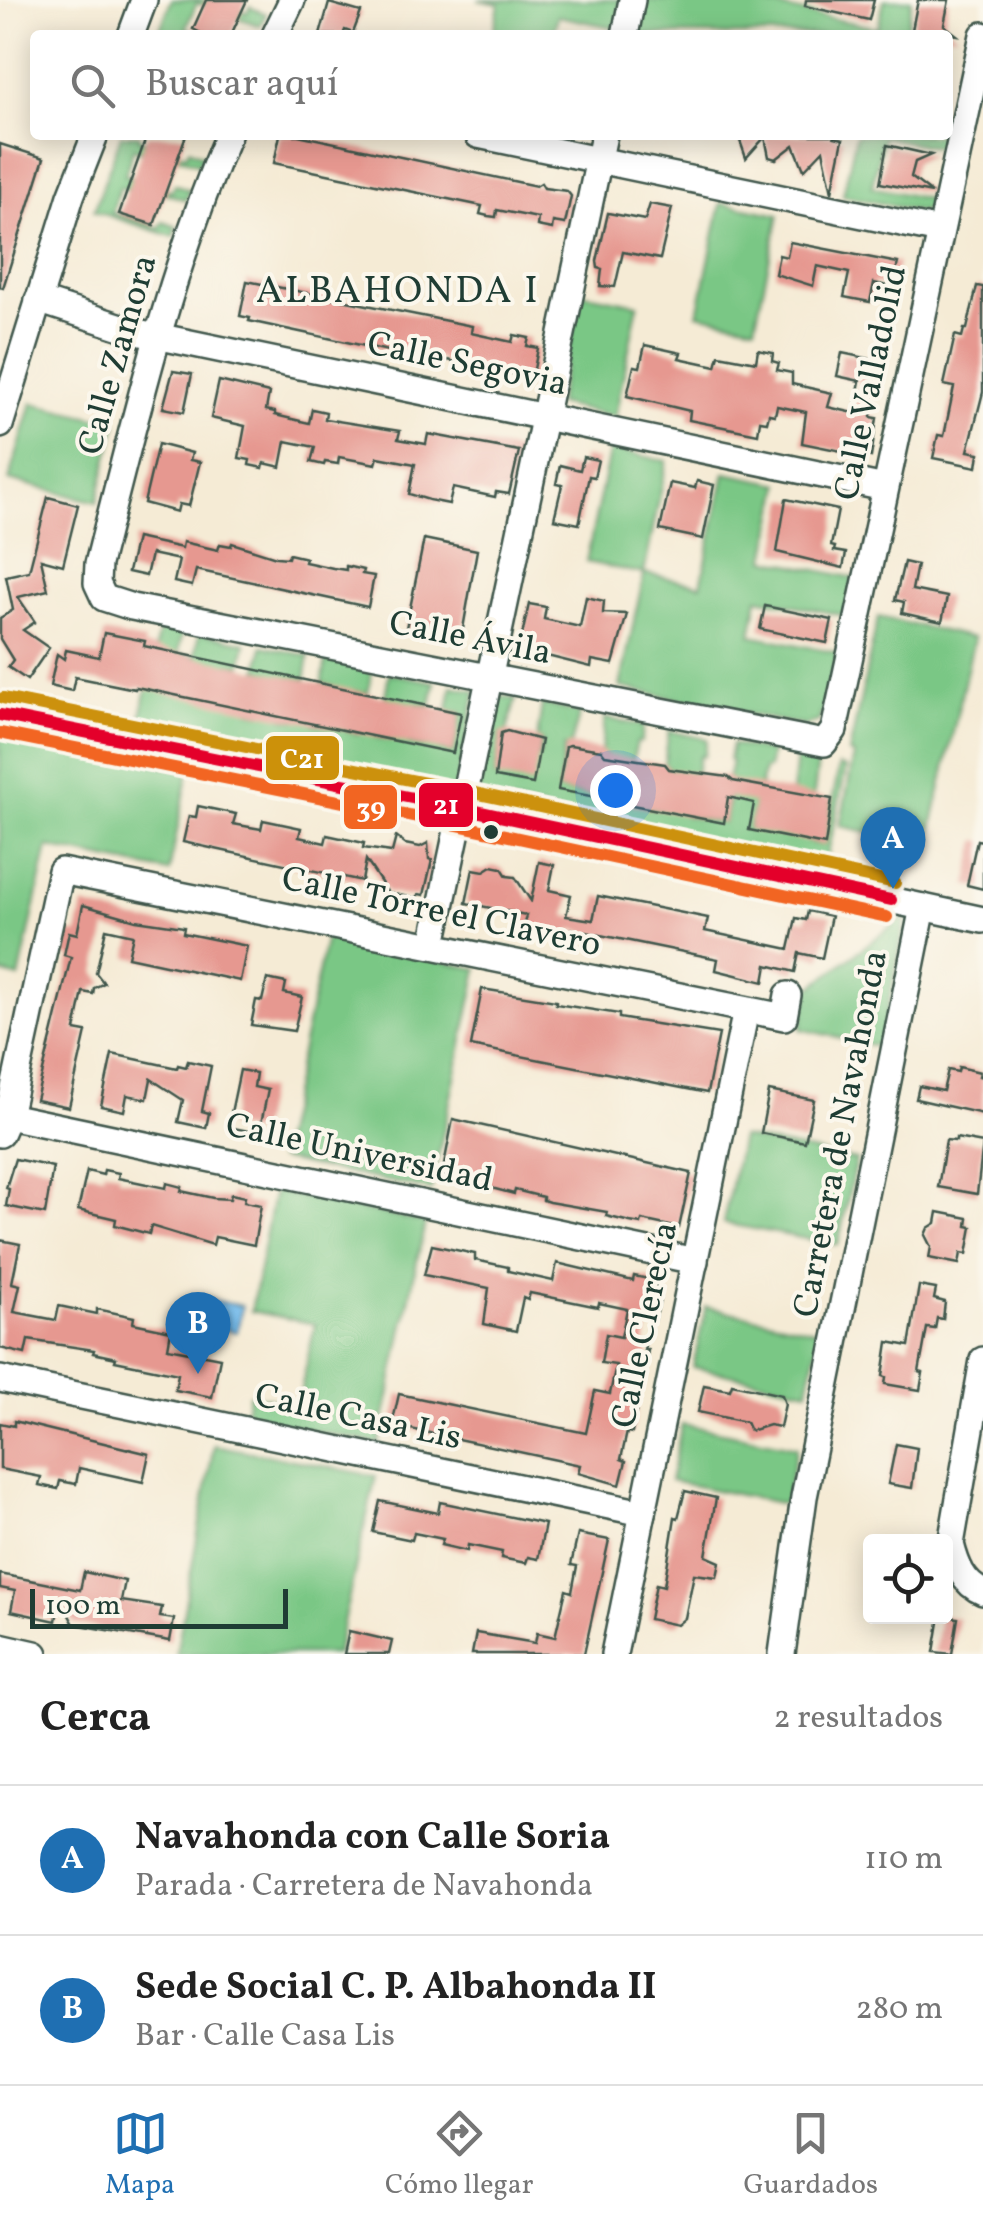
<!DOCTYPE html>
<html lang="es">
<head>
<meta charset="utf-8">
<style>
  :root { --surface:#fff; --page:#f6f6f6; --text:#222; --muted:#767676; --line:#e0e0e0; --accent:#1f6fb2 }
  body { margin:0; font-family:Vollkorn,serif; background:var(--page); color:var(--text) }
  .controls { position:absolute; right:30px; bottom:30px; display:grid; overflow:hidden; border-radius:10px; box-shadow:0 5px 25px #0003 }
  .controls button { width:90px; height:90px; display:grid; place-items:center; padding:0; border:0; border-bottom:2px solid var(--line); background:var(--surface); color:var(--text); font:50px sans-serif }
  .scale { position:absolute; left:30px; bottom:25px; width:258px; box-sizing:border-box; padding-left:10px; border:5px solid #1f3d34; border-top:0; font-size:28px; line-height:35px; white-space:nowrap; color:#1f3d34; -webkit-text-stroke:8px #fbf7ec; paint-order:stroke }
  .you { position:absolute; left:615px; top:790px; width:35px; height:35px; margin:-25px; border:8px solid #fff; border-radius:50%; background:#1a73e8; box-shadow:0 0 0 15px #1a73e833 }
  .badge { display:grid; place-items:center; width:65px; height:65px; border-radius:50%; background:var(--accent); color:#fff; font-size:32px; font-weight:700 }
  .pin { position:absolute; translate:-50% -82px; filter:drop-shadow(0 2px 5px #0008) }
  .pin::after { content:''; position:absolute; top:52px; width:35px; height:30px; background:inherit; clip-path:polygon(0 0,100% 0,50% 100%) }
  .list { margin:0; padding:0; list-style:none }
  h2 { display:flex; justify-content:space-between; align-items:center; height:130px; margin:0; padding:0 40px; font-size:42px }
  h2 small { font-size:32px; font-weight:400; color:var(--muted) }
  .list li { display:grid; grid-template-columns:65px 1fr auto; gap:30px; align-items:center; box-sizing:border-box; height:150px; padding:0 40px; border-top:2px solid var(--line) }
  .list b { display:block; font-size:38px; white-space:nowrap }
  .list p { margin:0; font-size:32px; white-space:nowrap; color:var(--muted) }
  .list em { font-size:32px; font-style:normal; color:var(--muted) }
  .icon { flex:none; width:55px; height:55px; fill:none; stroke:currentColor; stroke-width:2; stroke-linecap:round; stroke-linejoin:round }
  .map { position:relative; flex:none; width:983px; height:1654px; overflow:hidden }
  .search { position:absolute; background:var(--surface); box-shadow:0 5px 25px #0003; left:30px; right:30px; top:30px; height:110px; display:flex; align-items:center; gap:25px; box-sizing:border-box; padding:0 35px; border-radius:10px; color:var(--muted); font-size:38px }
  .sheet { height:430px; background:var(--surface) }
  nav { display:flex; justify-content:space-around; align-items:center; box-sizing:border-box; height:140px; border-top:2px solid var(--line); background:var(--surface); font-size:28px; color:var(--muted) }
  nav a { display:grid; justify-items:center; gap:5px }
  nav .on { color:var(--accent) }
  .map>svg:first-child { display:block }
  .green { fill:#7ac785; stroke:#4c825c; stroke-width:2.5 }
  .water { fill:#75bced; stroke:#4a7c90; stroke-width:2.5 }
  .building { fill:#e69890 }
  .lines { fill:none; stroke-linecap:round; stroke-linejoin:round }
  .minor-casing { stroke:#3f574c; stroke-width:30 }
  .minor { stroke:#fff; stroke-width:25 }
  .bus-1-casing { stroke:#fbf7ec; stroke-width:20 }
  .bus-2-casing { stroke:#fbf7ec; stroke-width:20 }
  .bus-3-casing { stroke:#fbf7ec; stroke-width:20 }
  .bus-1 { stroke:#e4002b; stroke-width:12 }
  .bus-2 { stroke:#f26522; stroke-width:12 }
  .bus-3 { stroke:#cc910a; stroke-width:12 }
  .bus-dot { fill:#1f3d34; stroke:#fbf7ec; stroke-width:4 }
  .labels { text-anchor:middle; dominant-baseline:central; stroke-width:8; stroke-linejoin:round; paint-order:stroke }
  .street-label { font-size:35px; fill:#1f3d34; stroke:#fbf7ec }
  .neighbourhood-label { font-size:38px; letter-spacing:2.5px; fill:#1f3d34; stroke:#fbf7ec }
  .line-badge { stroke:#fbf7ec; stroke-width:4 }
  .badge-label { font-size:28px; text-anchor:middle; font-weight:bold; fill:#fff }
</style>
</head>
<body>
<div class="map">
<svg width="983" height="1654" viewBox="0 0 983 1654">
  <rect width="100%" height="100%" fill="#fbf7ec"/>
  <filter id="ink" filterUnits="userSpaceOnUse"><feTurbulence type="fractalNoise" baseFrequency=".01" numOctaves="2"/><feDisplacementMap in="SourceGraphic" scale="20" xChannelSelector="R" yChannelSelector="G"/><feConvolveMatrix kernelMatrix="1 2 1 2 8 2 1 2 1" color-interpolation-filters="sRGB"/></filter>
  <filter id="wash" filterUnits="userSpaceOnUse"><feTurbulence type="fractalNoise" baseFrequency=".0048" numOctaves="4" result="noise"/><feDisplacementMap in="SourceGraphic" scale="40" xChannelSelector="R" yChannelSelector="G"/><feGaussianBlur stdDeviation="2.25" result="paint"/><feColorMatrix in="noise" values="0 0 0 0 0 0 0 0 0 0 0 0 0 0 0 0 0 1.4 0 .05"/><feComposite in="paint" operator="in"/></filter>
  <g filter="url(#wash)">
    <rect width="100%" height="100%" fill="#f5ebd5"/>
    <g class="green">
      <polygon points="171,0 221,0 247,13 250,7 266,14 260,26 197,3 186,28 201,35 158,35"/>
      <polygon points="478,0 621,0 616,28 558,16 553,35 493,35 499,4"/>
      <polygon points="643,0 742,0 878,28 884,0 912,0 906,35 636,35"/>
      <polygon points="121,135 139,135 139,139 186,155 189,149 203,155 199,165 176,156 173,161 133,149 125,175 172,191 175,184 190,190 186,200 162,192 160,199 120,187 112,213 159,228 163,222 177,227 174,237 94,211"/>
      <polygon points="856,135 947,135 944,149 883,137 872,187 933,200 930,208 920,212 843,195"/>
      <polygon points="721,203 779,215 755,326 698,314"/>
      <polygon points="581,293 638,304 615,417 557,404"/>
      <polygon points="32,403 117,423 97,502 9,480"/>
      <polygon points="610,449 667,461 644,573 701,585 725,473 781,484 766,559 854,578 846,616 758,598 751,635 838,653 819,721 805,726 620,687 644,574 586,562"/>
      <polygon points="878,617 974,638 928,845 840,826 854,755 849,753"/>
      <polygon points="160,625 183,629 178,653 195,657 199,633 246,643 241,666 229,664 250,711 262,713 272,674 258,670 263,646 309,656 305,680 291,678 283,718 296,720 298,714 315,718 314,724 327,727 335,687 322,683 326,660 372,669 368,693 354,691 346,731 359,734 360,727 377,738 390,740 385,697 389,673 435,682 431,706 418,704 409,744 422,747 441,744 440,750 453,753 461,713 448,710 452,686 476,691 455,792 139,726"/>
      <path d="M 497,695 L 516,699 L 506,734 L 501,734 L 495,777 L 539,757 L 542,741 L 537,740 L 542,704 L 580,713 L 570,747 L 564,747 L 559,790 L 596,797 L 606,755 L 601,753 L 605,718 L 644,726 L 641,742 L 637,742 L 622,803 L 660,810 L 669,768 L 664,766 L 669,731 L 707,739 L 704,756 L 700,756 L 685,816 L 724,823 L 733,781 L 728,780 L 732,761 L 729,760 L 732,744 L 736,745 L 771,752 L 768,769 L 764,769 C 760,791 753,807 749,829 L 792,793 L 796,757 L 818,762 L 808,842 L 824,845 L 839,766 L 846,768 L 825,868 L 478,796 Z"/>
      <polygon points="0,733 189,771 169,872 48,847 19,978 0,973"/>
      <polygon points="902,918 906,919 880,1047 801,1029 809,989"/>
      <polygon points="326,937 478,969 431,1190 278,1159"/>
      <polygon points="741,1137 856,1160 838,1245 723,1223"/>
      <polygon points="274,1191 425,1223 379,1444 245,1416 249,1395 298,1404 315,1324 251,1311"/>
      <polygon points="706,1307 820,1331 808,1390 693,1367"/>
      <polygon points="682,1424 797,1447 785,1504 670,1481"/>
      <polygon points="214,1445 376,1476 336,1654 176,1654"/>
    </g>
    <polygon class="water" points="191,1296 242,1306 237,1332 199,1324 194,1343 182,1341"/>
    <g id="blocks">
      <g class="building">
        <polygon points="206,0 247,0 231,35 205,35 193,29"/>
        <polygon points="806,0 874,0 869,20 805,6"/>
        <polygon points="918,0 949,0 944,25 957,35 912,30"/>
        <polygon points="329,3 361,12 353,33 345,30 343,35 320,35"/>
        <polygon points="147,135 186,135 154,225 119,214"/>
        <polygon points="280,135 298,135 536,186 541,183 544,188 567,191 571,196 565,224 553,222 552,229 537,226 538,218 497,210 496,217 488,216 480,214 482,206 274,163"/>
        <polygon points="738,135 837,135 835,137 843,139 832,192 823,150 804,170 794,145 776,159 769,157 765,137 746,158"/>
        <polygon points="0,144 44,158 3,288 0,287"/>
        <polygon points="887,145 931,155 915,162 911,177 932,193 880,183"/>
        <polygon points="650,204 672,208 660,259 623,252 615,287 600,286 602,269 598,268 597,261 608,213 645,220"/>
        <polygon points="790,242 898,263 892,287 874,283 870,302 844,297 849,273 817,266 813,286 775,274 779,255 787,257"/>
        <polygon points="247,281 472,326 471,333 512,342 514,335 529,338 527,346 538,348 532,380 505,372 500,376 497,370 474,365 468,369 465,364 448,360 443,364 440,358 408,352 407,355 249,321 250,318 240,316"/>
        <polygon points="977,286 983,287 983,392 968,451 979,453 977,467 933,458 938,435 944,436 954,387 944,385 955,335 962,337 964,329 967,329"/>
        <polygon points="645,345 681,353 679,358 716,366 719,355 756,362 758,350 773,353 772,361 779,363 777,370 792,373 792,384 832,393 828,407 854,413 860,381 837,376 842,353 880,361 872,402 871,417 877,418 871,457 802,443 806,412 777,406 775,415 769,414 767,422 760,421 758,434 689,420 690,411 627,396 634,366 640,367"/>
        <polygon points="173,371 192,374 184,412 163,408"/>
        <polygon points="219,381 269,393 266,410 275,412 275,415 309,423 312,409 326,412 325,419 400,431 398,439 426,444 428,434 519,451 509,494 496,492 495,497 453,488 449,504 429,500 409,494 415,464 378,457 376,464 339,457 338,464 325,462 324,465 311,462 315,447 286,441 281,467 264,463 263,468 249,465 250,460 239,458 245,426 211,418"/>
        <polygon points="158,444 192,453 190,460 200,462 189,506 179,504 177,512 144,503"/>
        <polygon points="583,457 598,460 594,477 589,476 579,524 554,519 562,485 556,484 560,465 580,470"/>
        <polygon points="697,481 714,485 703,539 660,530 670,483 695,488"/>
        <polygon points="48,497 78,505 63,565 41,559 48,590 18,597 35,622 23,630 49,648 27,680 8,667 13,660 0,639 0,618 13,610 6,576 29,571"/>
        <polygon points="786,499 838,510 831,546 835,547 834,551 846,553 843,568 777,552"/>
        <polygon points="136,538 182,548 183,542 218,550 220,544 231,546 232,543 276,557 288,558 289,554 306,558 305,562 333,568 346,570 346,566 363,570 362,574 374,576 368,607 196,570 192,586 174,582 179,560 151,554 146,576 128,572"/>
        <polygon points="424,539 477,550 461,640 406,628"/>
        <polygon points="904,562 917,565 912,590 947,597 942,622 902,613 904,602 895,600"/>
        <polygon points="586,597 604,601 603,613 627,614 613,664 592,660 591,667 519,649 529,604 546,607 544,619 580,627"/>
        <polygon points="765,606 832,620 827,643 760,629"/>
        <polygon points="104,633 145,641 144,646 461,713 453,753 136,687 135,689 75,677 72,691 50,686 57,654 64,659 66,650 99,657"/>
        <polygon points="507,731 541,740 533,784 495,777 501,733"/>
        <polygon points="570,745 601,750 605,755 665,764 669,769 728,777 733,781 832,799 825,845 749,830 754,803 728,797 724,823 622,803 627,777 601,770 596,797 558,790 566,746"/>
        <polygon points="198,806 236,814 233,824 261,829 263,820 301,828 299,837 325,843 327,835 364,843 363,848 392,852 396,837 405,844 420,847 428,843 429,859 432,860 424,895 419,894 415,898 388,893 366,860 362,881 183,842 189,816 196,817"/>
        <polygon points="977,840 983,841 983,889 967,885"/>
        <polygon points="539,862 554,865 549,890 571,895 566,916 593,920 598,896 708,918 705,931 789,949 796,918 806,920 808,911 831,916 822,958 799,953 795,972 767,965 764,982 716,970 718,959 571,929 569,942 553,939 555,931 524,924 526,915 466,903 473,869 484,871 492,866 502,868 507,876 515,877 531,901"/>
        <polygon points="83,905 136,920 184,927 183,933 247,946 240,981 128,957 133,935 106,929 96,973 104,983 94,988 93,994 83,992 75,1030 86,1032 69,1107 36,1100 71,957 64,955 69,932 77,934"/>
        <polygon points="267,979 286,983 284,993 302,997 294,1031 251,1025 256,1000 262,1001"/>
        <polygon points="482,989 556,1001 556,1004 619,1014 619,1018 631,1020 719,1034 707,1093 471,1046"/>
        <polygon points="112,1054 177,1068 178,1065 186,1067 188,1061 211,1066 202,1111 209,1113 206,1128 178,1122 183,1100 151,1079 147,1099 127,1095 124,1111 101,1106"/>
        <polygon points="959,1067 980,1072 979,1076 983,1077 983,1114 916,1099 919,1086 943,1091 948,1070 958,1072"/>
        <polygon points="240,1070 256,1073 254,1087 268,1090 259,1133 228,1127"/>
        <polygon points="769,1091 814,1100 805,1142 761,1133"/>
        <polygon points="453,1119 691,1173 679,1228 642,1220 641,1224 630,1222 606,1216 607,1212 549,1202 543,1200 543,1197 515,1190 514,1194 442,1175"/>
        <polygon points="956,1138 983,1143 977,1194 938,1187 946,1140 956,1141"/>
        <polygon points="15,1159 53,1167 45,1214 6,1206 9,1189 6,1188"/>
        <polygon points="104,1170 119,1173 118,1178 166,1188 167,1183 182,1187 181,1191 213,1198 230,1199 231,1194 245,1197 244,1202 261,1205 254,1245 215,1237 213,1245 151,1226 149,1234 115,1225 116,1219 78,1210 87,1171 103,1175"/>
        <polygon points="938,1212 968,1218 967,1226 972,1227 967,1254 961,1253 959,1264 929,1258 931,1247 925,1235 928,1228 936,1223"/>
        <polygon points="0,1240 20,1244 12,1283 20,1285 14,1312 56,1320 59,1306 97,1314 97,1309 134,1317 133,1323 171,1331 168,1348 220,1358 212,1397 175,1390 178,1374 115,1361 116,1358 93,1353 94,1350 28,1340 25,1354 0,1348"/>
        <polygon points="432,1245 475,1254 475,1260 508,1267 508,1271 553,1281 557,1263 633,1281 634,1276 658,1281 655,1294 661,1295 655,1321 650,1320 644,1350 648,1350 644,1376 639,1375 632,1407 637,1408 632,1433 627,1432 621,1459 626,1461 620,1485 578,1473 580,1465 392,1425 399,1394 586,1433 595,1391 610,1394 616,1365 601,1363 606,1334 621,1337 627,1309 599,1303 598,1307 530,1293 528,1300 523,1298 516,1331 484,1324 489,1288 424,1275"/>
        <polygon points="919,1286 936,1289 934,1299 945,1302 943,1319 937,1318 935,1329 927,1328 919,1372 923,1373 920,1390 885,1384 886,1377 883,1376 888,1342 909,1346"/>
        <polygon points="732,1384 782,1395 785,1404 780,1427 769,1425 750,1431 746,1422 698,1412 704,1385 730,1390"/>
        <polygon points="14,1421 149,1454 143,1482 79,1468 76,1484 60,1481 58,1489 39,1485 41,1477 0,1469 0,1423 14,1426"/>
        <polygon points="896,1444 917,1448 912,1488 888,1484"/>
        <polygon points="685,1491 716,1498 706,1556 720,1562 717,1577 694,1574 685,1618 677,1625 649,1619 656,1584 664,1586 675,1517 678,1518"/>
        <polygon points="380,1501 438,1513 440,1502 545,1524 538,1559 528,1557 526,1563 501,1558 502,1552 468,1545 467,1551 441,1545 443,1539 414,1533 412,1540 373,1532"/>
        <polygon points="578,1534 609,1540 584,1654 472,1654 476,1633 535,1643 537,1633 555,1637 566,1590 572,1592 577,1566 571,1565"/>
        <polygon points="84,1572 125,1581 121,1601 162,1607 160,1617 174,1619 170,1641 74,1624 60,1599 56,1621 11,1611 15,1591 0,1588 0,1574 80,1590"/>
        <polygon points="940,1616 958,1618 952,1654 934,1652"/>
        <polygon points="349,1631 392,1641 389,1654 344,1654"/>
      </g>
    </g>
  </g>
  <g filter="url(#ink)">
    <use href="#blocks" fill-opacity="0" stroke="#3f574c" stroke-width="2.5"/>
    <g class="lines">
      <defs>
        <g id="minor">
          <polyline points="131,35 144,0"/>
          <polyline points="275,35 292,0"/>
          <polyline points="625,35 632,0"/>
          <path d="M 228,135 C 169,273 135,419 98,564 L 97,583 L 104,598 L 132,607 L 824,743 L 834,730 L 983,35"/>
          <polyline points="478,135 940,231"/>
          <polyline points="38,300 137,332 885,488"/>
          <polyline points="0,425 71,196 95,135"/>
          <polyline points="0,715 462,808 983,920"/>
          <polyline points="436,930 604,135"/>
          <polyline points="8,1116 695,1261"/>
          <polyline points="0,1134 8,1116 61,871 784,1017 788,995"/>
          <path d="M 983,1360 L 951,1544 C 956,1564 963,1584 983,1592"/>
          <polyline points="0,1379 643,1513"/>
          <polyline points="0,1646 35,1654"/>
          <polyline points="614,1654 746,1010"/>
          <polyline points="782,1654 804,1497 923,907"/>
        </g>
      </defs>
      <use href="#minor" class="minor-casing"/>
      <use href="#minor" class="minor"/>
      <defs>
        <polyline id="bus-1" points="0,715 462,808 891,900"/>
        <polyline id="bus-2" points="0,733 458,825 887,917"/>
        <polyline id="bus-3" points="3,698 465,791 895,883"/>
      </defs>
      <use href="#bus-1" class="bus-1-casing"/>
      <use href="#bus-2" class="bus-2-casing"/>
      <use href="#bus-3" class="bus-3-casing"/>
      <use href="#bus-1" class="bus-1"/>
      <use href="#bus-2" class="bus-2"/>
      <use href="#bus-3" class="bus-3"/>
    </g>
  </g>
  <circle class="bus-dot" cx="491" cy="832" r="9"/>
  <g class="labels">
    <g class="street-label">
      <text transform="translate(119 355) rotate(-74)">Calle Zamora</text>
      <text transform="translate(467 365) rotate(12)">Calle Segovia</text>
      <text transform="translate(872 383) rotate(-78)">Calle Valladolid</text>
      <text transform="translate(470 639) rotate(11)">Calle Ávila</text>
      <text transform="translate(441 913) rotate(12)">Calle Torre el Clavero</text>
      <text transform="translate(842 1134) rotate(-79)">Carretera de Navahonda</text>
      <text transform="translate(359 1154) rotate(12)">Calle Universidad</text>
      <text transform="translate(646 1325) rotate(-78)">Calle Clerecía</text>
      <text transform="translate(358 1418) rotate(12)">Calle Casa Lis</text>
    </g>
    <g class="neighbourhood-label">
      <text x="398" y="292">ALBAHONDA I</text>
    </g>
  </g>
  <g class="line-badge">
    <rect x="264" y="734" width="77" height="48" rx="10" fill="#cc910a"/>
    <rect x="417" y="781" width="58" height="48" rx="10" fill="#e4002b"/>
    <rect x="342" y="783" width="57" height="48" rx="10" fill="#f26522"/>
  </g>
  <g class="badge-label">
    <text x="302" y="768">C21</text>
    <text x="446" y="814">21</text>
    <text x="371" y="817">39</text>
  </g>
</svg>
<div class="controls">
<button><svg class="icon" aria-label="locate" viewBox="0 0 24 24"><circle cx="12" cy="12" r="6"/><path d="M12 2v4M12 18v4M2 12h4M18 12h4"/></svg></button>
</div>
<div class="scale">100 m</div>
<div class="you"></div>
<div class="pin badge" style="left:893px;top:889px">A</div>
<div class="pin badge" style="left:198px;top:1374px">B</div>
<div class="search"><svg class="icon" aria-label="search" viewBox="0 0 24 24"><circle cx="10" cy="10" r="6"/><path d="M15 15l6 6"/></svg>Buscar aquí</div>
</div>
<section class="sheet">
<h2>Cerca<small>2 resultados</small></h2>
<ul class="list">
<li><span class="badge">A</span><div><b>Navahonda con Calle Soria</b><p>Parada · Carretera de Navahonda</p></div><em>110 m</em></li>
<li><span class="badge">B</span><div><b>Sede Social C. P. Albahonda II</b><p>Bar · Calle Casa Lis</p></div><em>280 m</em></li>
</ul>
</section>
<nav>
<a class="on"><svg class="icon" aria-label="map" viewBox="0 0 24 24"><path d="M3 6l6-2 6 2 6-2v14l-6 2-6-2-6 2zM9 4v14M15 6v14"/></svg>Mapa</a>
<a><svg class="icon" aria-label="directions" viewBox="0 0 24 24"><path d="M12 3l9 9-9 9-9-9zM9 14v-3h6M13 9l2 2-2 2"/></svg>Cómo llegar</a>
<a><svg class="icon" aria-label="saved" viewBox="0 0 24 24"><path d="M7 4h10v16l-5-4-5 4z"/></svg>Guardados</a>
</nav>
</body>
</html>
